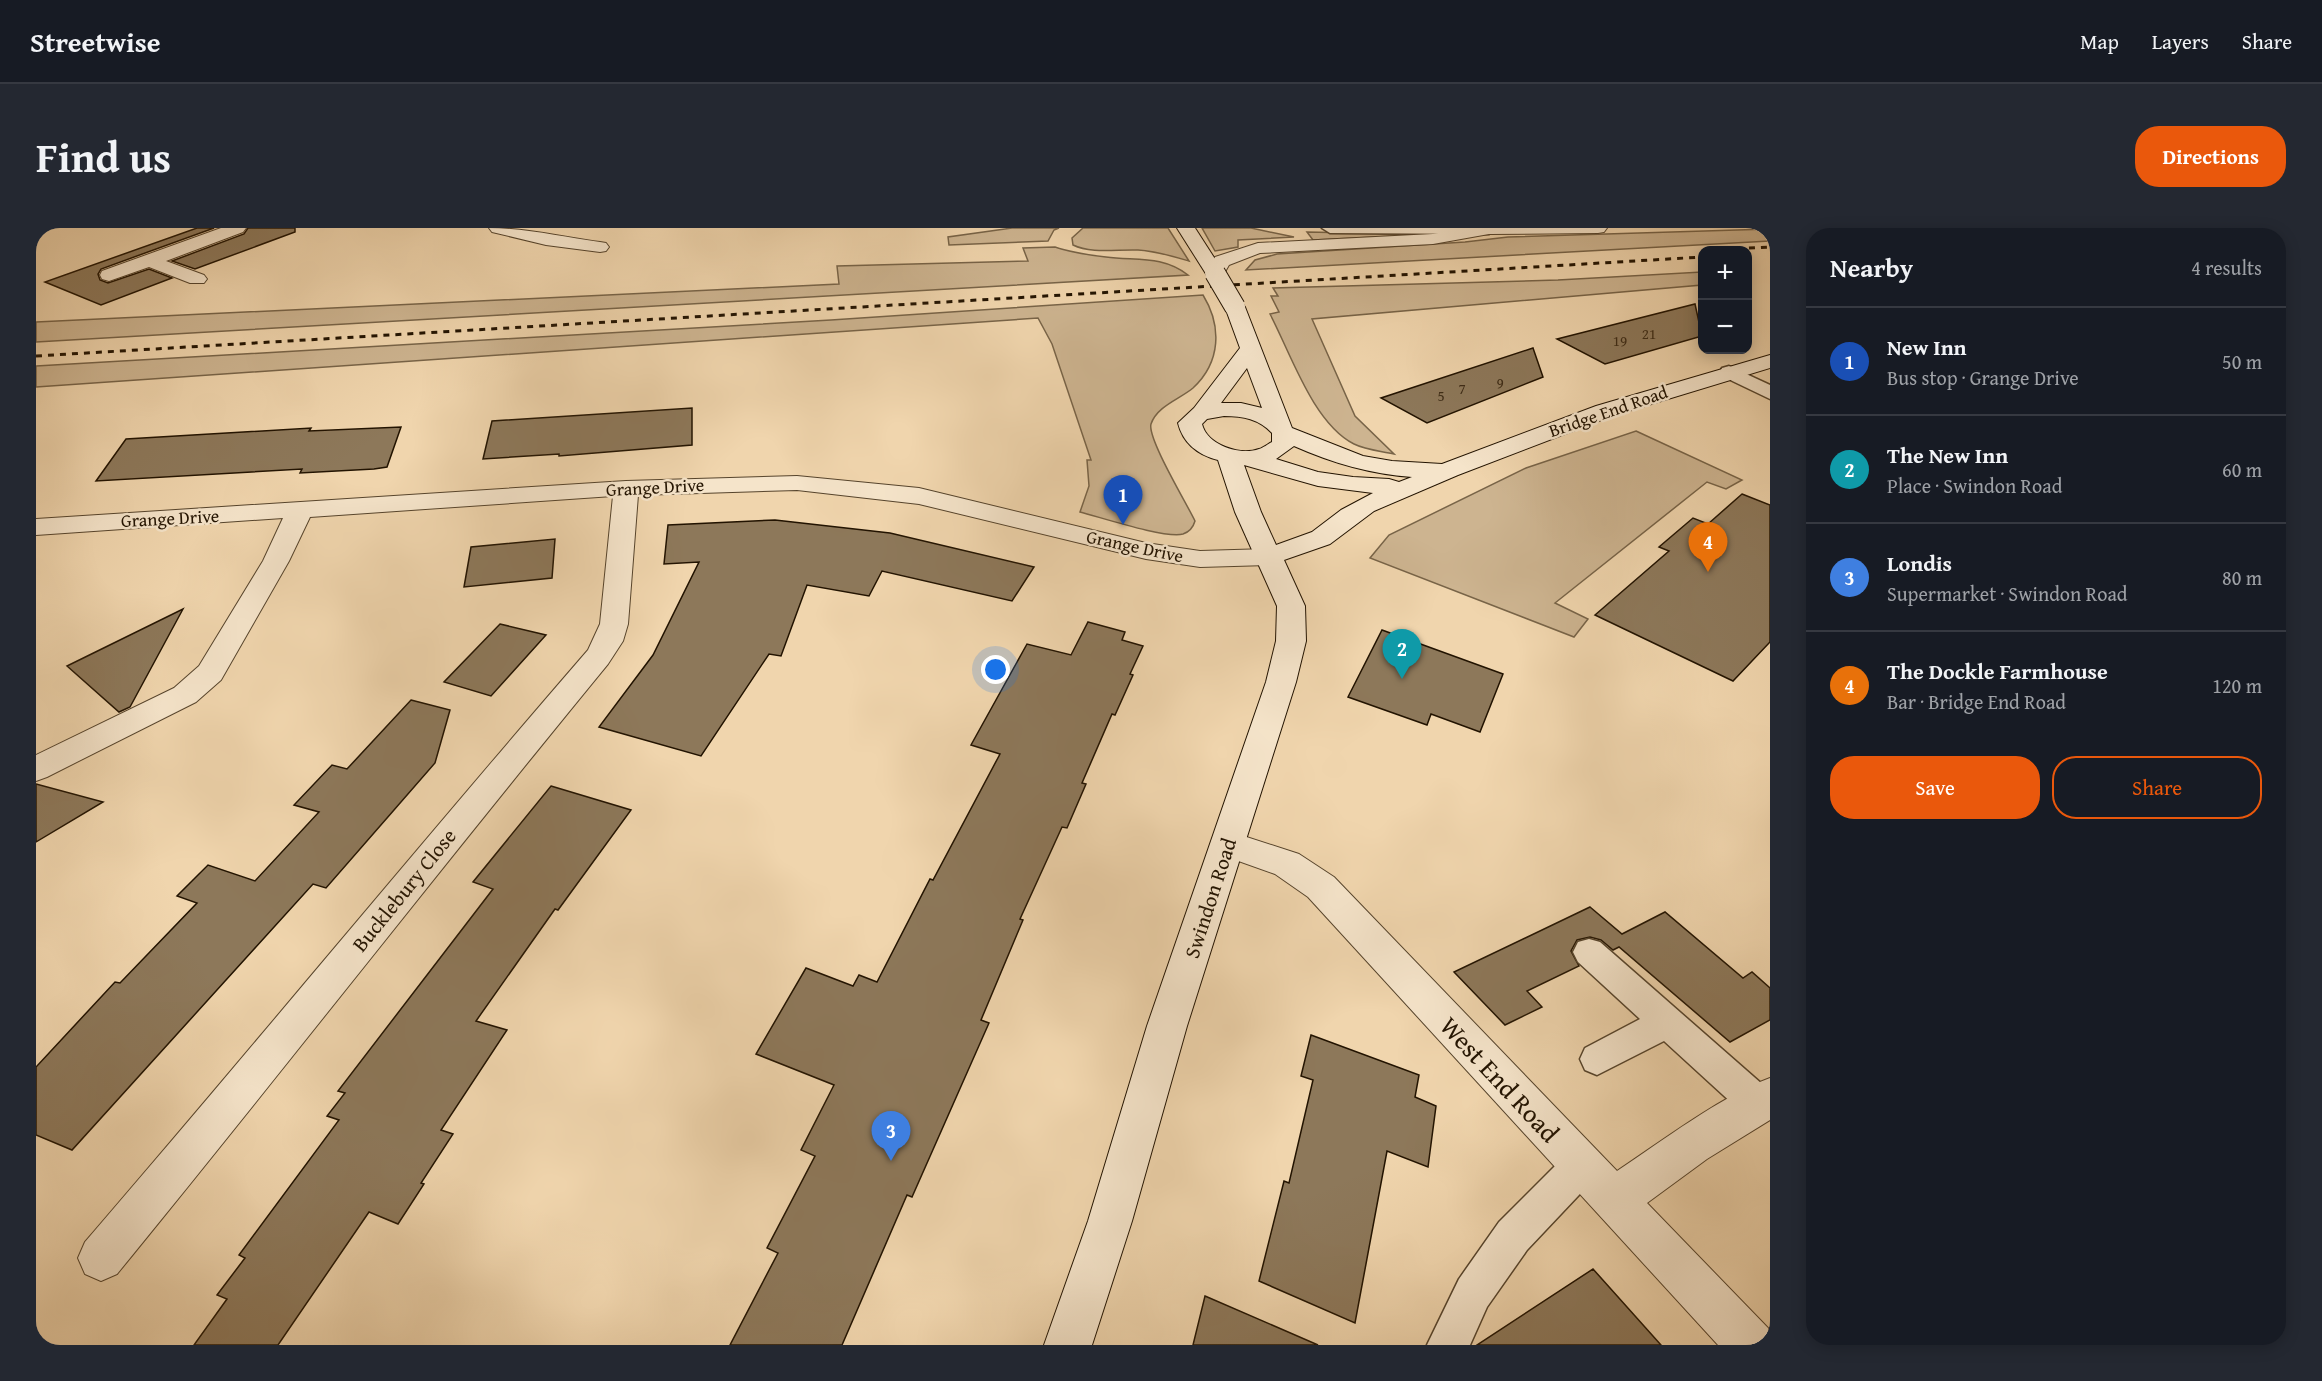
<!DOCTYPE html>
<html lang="en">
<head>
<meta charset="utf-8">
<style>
  :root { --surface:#171b24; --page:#242831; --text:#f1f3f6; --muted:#9ea1a6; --line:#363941; --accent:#ea580c }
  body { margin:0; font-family:"Gentium Book Plus",serif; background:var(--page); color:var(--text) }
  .controls { position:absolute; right:18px; top:18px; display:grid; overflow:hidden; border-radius:12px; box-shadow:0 3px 15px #0003 }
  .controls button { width:54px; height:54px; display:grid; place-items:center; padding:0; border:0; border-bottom:2px solid var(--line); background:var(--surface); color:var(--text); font:30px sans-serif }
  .you { position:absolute; left:960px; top:442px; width:21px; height:21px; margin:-15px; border:4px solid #fff; border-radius:50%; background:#1a73e8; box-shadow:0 0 0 9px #1a73e833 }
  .badge { display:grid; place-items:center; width:39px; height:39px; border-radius:50%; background:var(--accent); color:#fff; font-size:20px; font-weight:700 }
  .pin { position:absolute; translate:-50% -50px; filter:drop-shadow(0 2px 3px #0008) }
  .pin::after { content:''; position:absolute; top:32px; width:21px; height:18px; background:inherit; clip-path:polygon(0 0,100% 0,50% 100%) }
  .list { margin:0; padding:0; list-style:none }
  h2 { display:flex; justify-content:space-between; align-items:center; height:78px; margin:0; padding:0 24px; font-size:26px }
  h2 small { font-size:20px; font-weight:400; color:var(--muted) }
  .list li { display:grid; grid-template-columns:39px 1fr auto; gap:18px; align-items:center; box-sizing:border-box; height:108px; padding:0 24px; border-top:2px solid var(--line) }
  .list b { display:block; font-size:22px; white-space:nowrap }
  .list p { margin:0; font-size:20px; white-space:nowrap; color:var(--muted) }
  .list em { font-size:20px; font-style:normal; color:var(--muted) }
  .actions { display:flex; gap:12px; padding:18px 24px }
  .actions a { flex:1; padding:14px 0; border:2px solid var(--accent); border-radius:24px; text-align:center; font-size:21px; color:var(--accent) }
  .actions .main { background:var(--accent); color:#fff }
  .map { position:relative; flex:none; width:1734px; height:1117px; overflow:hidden; border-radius:24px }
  header { display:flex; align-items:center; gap:36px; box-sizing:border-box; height:84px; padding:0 30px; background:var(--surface); border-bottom:2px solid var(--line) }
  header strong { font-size:28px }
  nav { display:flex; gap:33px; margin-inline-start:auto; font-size:21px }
  .intro { display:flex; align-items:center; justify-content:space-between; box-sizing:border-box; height:144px; padding:0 36px }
  h1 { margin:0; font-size:42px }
  .button { padding:15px 27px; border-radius:24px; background:var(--accent); color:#fff; font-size:21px; font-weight:700 }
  main { display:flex; gap:36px; padding:0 36px }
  aside { flex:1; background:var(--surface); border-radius:24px; box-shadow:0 3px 15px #0003 }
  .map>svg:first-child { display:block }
  .green { fill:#cdb490; stroke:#786448; stroke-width:1.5 }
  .building { fill:#8d785a; stroke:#221301; stroke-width:1.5 }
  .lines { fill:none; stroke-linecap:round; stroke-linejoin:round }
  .service-casing { stroke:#56442c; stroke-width:3 }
  .minor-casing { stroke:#56442c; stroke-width:2 }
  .tertiary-casing { stroke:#56442c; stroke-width:2 }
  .secondary-casing { stroke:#221301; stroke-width:2 }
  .service { fill:#f5e4ca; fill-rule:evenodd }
  .minor { fill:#f5e4ca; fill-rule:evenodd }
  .tertiary { fill:#f5e4ca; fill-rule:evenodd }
  .secondary { fill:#f5e4ca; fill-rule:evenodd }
  .rail { stroke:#221301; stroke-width:3; stroke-dasharray:6 6; stroke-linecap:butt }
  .secondary-bridge-casing { stroke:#221301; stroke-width:22; stroke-linecap:butt }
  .secondary-bridge { stroke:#f5e4ca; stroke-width:20 }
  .labels { text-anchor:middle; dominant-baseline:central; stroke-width:5; stroke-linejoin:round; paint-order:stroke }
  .far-number-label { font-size:15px; fill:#3d2c17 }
  .far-street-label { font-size:18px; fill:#221301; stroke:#f5e4ca }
  .street-label { font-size:21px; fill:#221301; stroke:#f5e4ca }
  .near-street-label { font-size:26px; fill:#221301; stroke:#f5e4ca }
</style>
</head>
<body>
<header>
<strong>Streetwise</strong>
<nav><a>Map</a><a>Layers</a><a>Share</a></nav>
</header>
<div class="intro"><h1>Find us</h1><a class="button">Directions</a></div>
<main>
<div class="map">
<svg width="1734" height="1117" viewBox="0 0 1734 1117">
  <rect width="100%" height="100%" fill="#f0d5ad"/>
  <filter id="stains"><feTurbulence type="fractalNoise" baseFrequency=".00333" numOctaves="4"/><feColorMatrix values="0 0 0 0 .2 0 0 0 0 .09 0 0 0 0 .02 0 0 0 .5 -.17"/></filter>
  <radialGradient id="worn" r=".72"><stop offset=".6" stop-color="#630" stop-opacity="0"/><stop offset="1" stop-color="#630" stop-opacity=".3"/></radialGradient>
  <g class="green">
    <polygon points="976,0 1023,0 1018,2 1012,13 913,17 912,9"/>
    <path d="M 1047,0 L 1132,0 L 1153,33 C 1136,28 1120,23 1102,22 C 1082,21 1055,26 1037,17 L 1036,10 Z"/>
    <polygon points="1166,0 1215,0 1258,9 1202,12 1202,19 1179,23"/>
    <polygon points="1734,1 1734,13 1210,42 1219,32 1241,26 1429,14 1472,9"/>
    <polygon points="1271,4 1363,6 1360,8 1277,12"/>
    <path d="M 1019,19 C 1036,25 1053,27 1070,29 C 1100,33 1126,27 1152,47 L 0,114 L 0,94 L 803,56 L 801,38 L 992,33 L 987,20 Z"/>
    <path d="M 1666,44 L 1666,57 L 1276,91 L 1319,188 L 1358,226 C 1345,223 1330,222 1318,216 C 1277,195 1255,126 1234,86 L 1243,84 L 1235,68 L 1242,68 L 1237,60 L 1522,52 Z"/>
    <path d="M 1167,67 C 1186,98 1185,134 1157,160 C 1144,171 1121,178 1115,196 C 1111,210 1151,276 1159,293 C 1157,300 1153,304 1147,306 C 1130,311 1064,289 1044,284 L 1053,258 L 1051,232 L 1055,232 L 1016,116 L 1002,90 L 0,159 L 0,138 L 795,92 Z"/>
    <polygon points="1600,203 1706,252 1690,261 1671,254 1519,375 1552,391 1538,409 1334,330 1353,307 1490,240"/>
  </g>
  <g class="building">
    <polygon points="161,0 178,0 65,41 62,46 64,52 72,55 113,41 136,50 65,77 9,54"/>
    <polygon points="212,0 259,0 259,4 159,41 136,33 208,6"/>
    <polygon points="1659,76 1666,108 1569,136 1521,111"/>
    <polygon points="1497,120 1507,149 1391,195 1345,170"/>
    <polygon points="656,180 656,217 523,228 523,226 447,231 456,193"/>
    <polygon points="365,199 351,239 338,241 264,245 266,241 60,253 90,211 275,200 273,203"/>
    <polygon points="1706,266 1734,277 1734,414 1697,453 1559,387 1633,323 1623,319 1657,290 1672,296"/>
    <polygon points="739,292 854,305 998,339 976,373 846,343 833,368 771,357 745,428 733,426 665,528 563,499 617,427 663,334 628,336 632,297"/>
    <polygon points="519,311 516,350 428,359 435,319"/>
    <polygon points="147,381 94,479 83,484 31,438"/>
    <polygon points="1052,394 1089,404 1086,412 1107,418 1094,446 1097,447 1079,487 1076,486 1046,555 1050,556 1031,600 1026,599 984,691 987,692 945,792 953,795 876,969 871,967 806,1117 694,1117 742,1025 731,1020 779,928 765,922 798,857 720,826 770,740 817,758 823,747 841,754 894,651 897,652 964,526 935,517 991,416 1035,427"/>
    <polygon points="464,396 510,407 455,468 408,454"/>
    <polygon points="1346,402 1467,446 1444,504 1395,486 1391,497 1312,469"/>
    <polygon points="375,472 414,482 399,535 358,582 290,660 277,656 36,922 0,907 0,839 79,754 84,755 161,675 141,668 172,637 219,653 283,584 258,577 296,537 311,541"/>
    <polygon points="0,556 67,574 0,614"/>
    <polygon points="515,558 595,582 522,682 519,681 440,793 471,802 405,902 417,906 385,955 388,956 362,996 333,984 242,1117 158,1117 191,1071 181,1067 209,1030 203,1027 303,892 291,888 309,865 302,863 457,661 437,654"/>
    <polygon points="1554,679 1586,706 1629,684 1707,750 1716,744 1734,760 1734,792 1694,814 1583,719 1577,722 1565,712 1554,709 1541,712 1535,723 1543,738 1491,763 1506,779 1469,797 1418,744"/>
    <polygon points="1275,807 1383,847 1379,869 1400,878 1392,939 1351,923 1319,1095 1223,1053 1248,953 1253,955 1277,852 1265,848"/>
    <polygon points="1557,1041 1625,1117 1441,1117"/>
    <polygon points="1169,1068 1282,1117 1157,1117"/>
  </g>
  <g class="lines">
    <defs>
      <g id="service">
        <polygon points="1286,0 1460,0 1461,1 1453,6 1294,5"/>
        <polygon points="1693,138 1734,157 1734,171 1686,148 1684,144 1686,140"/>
        <polygon points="1553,711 1564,714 1734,863 1734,888 1723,893 1710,888 1628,813 1561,847 1549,842 1544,831 1549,820 1604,791 1542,734 1537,724 1542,714"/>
        <polygon points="1546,919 1559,924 1565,937 1559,950 1491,1022 1451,1079 1434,1117 1391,1117 1423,1051 1463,994 1533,924"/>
      </g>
      <g id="minor">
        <polygon points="185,0 210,0 207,4 130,33 168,47 171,51 168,55 154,55 113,39 73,53 66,51 64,47 66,43"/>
        <path d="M 453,0 C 490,0 527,9 564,14 L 570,15 L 573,19 L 570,23 L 564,24 L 510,17 L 456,4 Z"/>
        <path d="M 761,248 L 883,260 L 1110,315 L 1164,323 L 1232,321 L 1241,323 L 1245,329 L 1241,335 L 1232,337 L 1164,339 L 1110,331 L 883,276 L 761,262 L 602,267 L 592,396 L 587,413 L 572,436 C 406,638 246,844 81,1046 L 65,1053 L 49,1046 L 42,1030 L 49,1014 C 218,818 382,618 552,422 L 564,396 L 577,268 L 274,289 L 253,333 L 185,452 L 160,474 L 11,549 L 0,553 L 0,527 L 138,460 L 163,438 L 227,333 L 247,290 L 0,307 L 0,291 L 590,253 Z"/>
        <path d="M 1192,603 L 1263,626 L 1298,649 L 1581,943 C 1626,913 1684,869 1734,850 L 1734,892 L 1671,931 L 1611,975 L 1732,1100 L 1734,1117 L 1682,1117 L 1272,669 L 1239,646 L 1180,625 L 1175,616 L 1180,607 Z"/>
      </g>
      <polygon id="tertiary" points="1429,0 1571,0 1568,4 1562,5 1453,6 1397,16 1224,25 1193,37 1186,49 1172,49 1170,45 1179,29 1222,15 1397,6"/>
      <g id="secondary">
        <polygon points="1141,0 1159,0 1188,45 1186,49 1172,49"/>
        <path d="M 1199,73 L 1206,75 L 1209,79 L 1256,200 L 1327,228 L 1356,233 L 1406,236 L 1560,178 L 1734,127 L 1734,140 L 1576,188 L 1422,247 L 1338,283 L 1294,316 L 1248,332 L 1269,378 L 1270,413 L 1260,454 L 1151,798 L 1096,993 L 1056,1117 L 1008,1117 L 1052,993 L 1111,798 L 1230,454 L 1240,413 L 1241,378 L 1199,284 L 1182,232 C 1162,227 1147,215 1142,195 L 1158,180 L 1204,120 L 1189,79 L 1192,75 ZM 1211,140 L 1226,180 L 1205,175 L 1185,175 ZM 1188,188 C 1207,188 1223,191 1236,205 L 1236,214 C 1232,216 1227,220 1223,221 C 1204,228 1171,217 1166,196 L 1171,191 ZM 1258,218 C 1296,235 1334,246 1376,249 L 1363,254 L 1353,251 L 1317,249 L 1282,244 L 1240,231 ZM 1208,237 L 1282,258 L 1337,265 L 1305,282 L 1276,304 L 1240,317 L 1225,284 Z"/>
      </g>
    </defs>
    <use href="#service" class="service-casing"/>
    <use href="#minor" class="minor-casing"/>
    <use href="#tertiary" class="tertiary-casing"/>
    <use href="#secondary" class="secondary-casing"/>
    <use href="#service" class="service"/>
    <use href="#minor" class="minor"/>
    <use href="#tertiary" class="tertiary"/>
    <use href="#secondary" class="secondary"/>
    <g class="rail">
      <polyline points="1677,22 1734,19"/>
      <polyline points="0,128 1666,29"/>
    </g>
    <defs>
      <polyline id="secondary-bridge" points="1179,45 1199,79"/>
    </defs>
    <use href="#secondary-bridge" class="secondary-bridge-casing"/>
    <use href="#secondary-bridge" class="secondary-bridge"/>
  </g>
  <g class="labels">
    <g class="far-number-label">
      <text x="1613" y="105">21</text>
      <text x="1584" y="112">19</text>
      <text x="1464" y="154">9</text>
      <text x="1426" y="160">7</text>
      <text x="1405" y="167">5</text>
    </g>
    <g class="far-street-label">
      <text transform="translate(1572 183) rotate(-19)">Bridge End Road</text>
      <text transform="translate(619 259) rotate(-3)">Grange Drive</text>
      <text transform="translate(134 290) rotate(-3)">Grange Drive</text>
      <text transform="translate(1099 318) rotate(12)">Grange Drive</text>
    </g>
    <g class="street-label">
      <text transform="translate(368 662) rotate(-51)">Bucklebury Close</text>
      <text transform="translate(1174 670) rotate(-72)">Swindon Road</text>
    </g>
    <g class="near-street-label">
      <text transform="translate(1464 851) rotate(47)">West End Road</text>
    </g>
  </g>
  <rect width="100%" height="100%" filter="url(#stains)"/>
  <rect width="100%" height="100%" fill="url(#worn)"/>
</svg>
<div class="controls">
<button>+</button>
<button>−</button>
</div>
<div class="you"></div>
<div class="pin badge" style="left:1087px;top:297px;background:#1a4fb4">1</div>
<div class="pin badge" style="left:1366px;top:451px;background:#0f9aa8">2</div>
<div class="pin badge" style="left:855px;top:933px;background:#3f7fe0">3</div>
<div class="pin badge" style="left:1672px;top:344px;background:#e8710a">4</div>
</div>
<aside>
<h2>Nearby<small>4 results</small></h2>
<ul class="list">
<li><span class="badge" style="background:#1a4fb4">1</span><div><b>New Inn</b><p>Bus stop · Grange Drive</p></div><em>50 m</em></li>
<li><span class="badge" style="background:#0f9aa8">2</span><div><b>The New Inn</b><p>Place · Swindon Road</p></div><em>60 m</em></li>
<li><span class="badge" style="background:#3f7fe0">3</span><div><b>Londis</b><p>Supermarket · Swindon Road</p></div><em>80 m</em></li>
<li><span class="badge" style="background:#e8710a">4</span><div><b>The Dockle Farmhouse</b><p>Bar · Bridge End Road</p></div><em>120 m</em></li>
</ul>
<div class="actions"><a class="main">Save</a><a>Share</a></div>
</aside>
</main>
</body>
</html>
